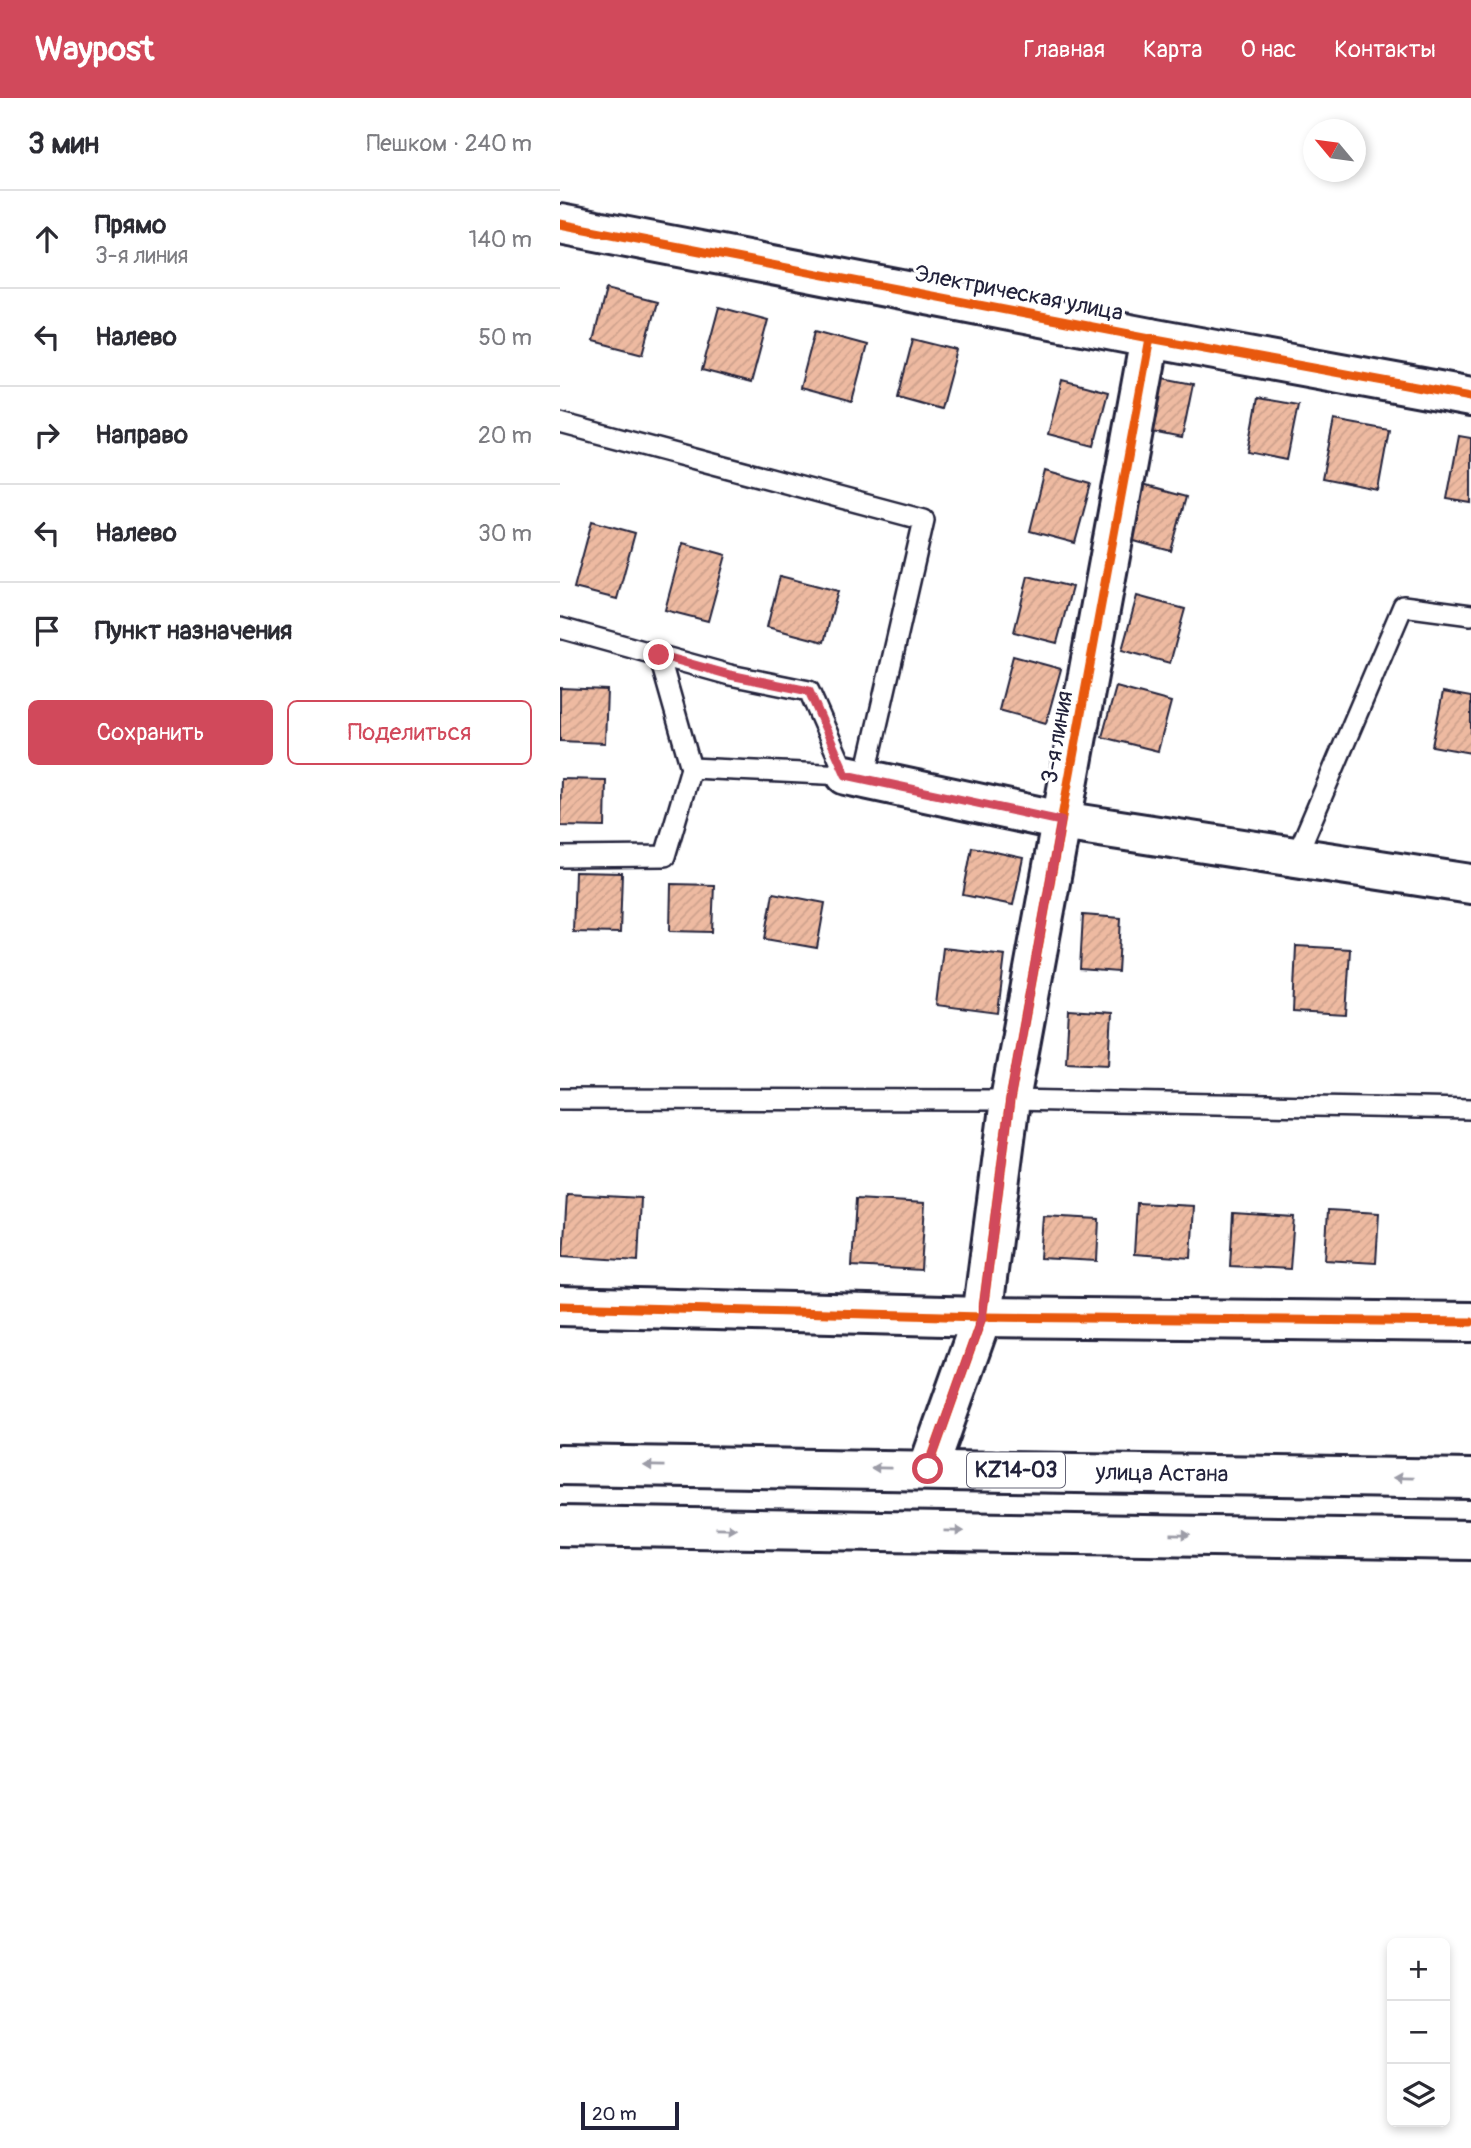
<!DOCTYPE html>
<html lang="ru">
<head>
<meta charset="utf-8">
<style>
  :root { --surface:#fff; --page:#f7f7f7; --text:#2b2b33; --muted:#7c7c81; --line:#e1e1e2; --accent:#d1495b }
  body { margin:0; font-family:Pangolin,sans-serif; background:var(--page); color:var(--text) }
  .controls { position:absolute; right:21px; bottom:21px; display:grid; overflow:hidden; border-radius:10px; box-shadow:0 4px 10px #0003 }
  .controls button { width:63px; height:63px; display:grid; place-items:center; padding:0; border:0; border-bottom:2px solid var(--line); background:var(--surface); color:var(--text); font:35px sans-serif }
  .compass { position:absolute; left:743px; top:21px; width:63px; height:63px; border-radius:50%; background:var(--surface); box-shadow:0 4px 10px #0003; rotate:299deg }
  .scale { position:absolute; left:21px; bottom:18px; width:98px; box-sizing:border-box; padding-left:7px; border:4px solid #22223b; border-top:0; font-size:19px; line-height:24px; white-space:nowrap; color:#22223b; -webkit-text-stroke:5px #fff; paint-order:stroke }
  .stop { position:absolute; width:21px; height:21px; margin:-16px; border:5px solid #d1495b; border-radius:50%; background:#fff }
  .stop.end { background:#d1495b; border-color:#fff; box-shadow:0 2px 7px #0008 }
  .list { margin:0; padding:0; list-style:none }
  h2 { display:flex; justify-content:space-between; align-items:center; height:91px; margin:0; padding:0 28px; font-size:30px }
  h2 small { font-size:23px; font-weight:400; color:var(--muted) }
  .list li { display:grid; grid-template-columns:46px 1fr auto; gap:21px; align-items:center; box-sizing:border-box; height:98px; padding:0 28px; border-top:2px solid var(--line) }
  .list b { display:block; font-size:26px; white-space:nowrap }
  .list p { margin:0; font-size:23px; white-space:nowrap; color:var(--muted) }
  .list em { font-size:23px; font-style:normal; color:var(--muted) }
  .actions { display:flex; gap:14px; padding:21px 28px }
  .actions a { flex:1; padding:16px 0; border:2px solid var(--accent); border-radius:10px; text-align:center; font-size:24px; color:var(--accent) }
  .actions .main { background:var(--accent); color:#fff }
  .icon { flex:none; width:38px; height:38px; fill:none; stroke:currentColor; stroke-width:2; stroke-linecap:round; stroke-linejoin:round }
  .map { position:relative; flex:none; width:911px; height:2050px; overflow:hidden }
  header { display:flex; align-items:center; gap:42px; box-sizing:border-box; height:98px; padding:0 35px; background:var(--accent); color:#fff }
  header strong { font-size:33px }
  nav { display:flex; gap:38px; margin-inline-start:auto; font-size:24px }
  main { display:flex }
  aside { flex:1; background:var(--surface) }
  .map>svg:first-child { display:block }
  .building { fill:url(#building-hatch); stroke:#22223b; stroke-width:2 }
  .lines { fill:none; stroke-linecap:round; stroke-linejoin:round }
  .lane-casing { stroke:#22223b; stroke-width:24 }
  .street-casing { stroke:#22223b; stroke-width:44 }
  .primary-casing { stroke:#22223b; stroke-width:44 }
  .lane { stroke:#fff; stroke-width:19 }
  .street { stroke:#fff; stroke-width:38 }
  .primary { stroke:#fff; stroke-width:38 }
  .cycleway-casing { stroke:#fff; stroke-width:13 }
  .cycleway { stroke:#e8590c; stroke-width:9 }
  .oneway { fill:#9c9ca7 }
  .route { stroke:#d1495b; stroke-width:9 }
  .labels { text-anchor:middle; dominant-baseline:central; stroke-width:6; stroke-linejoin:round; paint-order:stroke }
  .shield { fill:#fff; stroke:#646476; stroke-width:2 }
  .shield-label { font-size:21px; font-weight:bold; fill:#22223b }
  .street-label { font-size:23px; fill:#22223b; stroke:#fff }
</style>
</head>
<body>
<header>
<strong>Waypost</strong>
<nav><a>Главная</a><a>Карта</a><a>О нас</a><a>Контакты</a></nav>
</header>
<main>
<aside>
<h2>3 мин<small>Пешком · 240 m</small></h2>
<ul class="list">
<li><svg class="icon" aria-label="ahead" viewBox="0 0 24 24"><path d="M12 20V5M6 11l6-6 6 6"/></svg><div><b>Прямо</b><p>3-я линия</p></div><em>140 m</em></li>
<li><svg class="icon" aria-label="left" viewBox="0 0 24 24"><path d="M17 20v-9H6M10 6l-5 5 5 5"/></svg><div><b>Налево</b></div><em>50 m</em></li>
<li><svg class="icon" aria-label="right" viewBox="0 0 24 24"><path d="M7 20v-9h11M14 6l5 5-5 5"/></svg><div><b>Направо</b></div><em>20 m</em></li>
<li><svg class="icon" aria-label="left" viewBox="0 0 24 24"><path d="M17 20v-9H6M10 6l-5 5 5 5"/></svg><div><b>Налево</b></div><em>30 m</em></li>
<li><svg class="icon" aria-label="arrive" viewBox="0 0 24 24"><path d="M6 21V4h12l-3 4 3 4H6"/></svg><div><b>Пункт назначения</b></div></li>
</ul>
<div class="actions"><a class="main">Сохранить</a><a>Поделиться</a></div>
</aside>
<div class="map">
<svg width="911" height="2050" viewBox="0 0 911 2050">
  <defs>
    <pattern id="building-hatch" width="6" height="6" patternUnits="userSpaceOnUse" patternTransform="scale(1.75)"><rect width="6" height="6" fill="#eebaa1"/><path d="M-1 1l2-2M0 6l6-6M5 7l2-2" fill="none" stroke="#cca08c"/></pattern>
  </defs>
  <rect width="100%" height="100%" fill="#fff"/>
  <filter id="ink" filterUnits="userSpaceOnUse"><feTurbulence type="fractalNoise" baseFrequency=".0143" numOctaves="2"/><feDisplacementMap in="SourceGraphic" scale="14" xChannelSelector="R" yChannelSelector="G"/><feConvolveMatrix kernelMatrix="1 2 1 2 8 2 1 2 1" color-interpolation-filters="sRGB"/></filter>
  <g filter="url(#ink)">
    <g class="building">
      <polygon points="46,191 97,204 83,256 33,243"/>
      <polygon points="159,209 208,222 191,285 142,272"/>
      <polygon points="255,233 307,247 292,304 240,290"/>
      <polygon points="353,241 397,252 381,311 338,299"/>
      <polygon points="593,278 633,286 622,340 582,332"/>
      <polygon points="502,282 548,294 534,348 488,336"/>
      <polygon points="698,300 738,307 727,362 688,354"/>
      <polygon points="774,322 829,332 818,392 762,381"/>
      <polygon points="899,338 911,340 911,405 887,401"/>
      <polygon points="485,373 531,386 515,445 470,433"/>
      <polygon points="578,386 626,399 611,453 563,440"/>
      <polygon points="32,423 75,435 57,501 14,490"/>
      <polygon points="123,445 166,457 148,523 105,512"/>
      <polygon points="220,478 278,493 264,544 207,529"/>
      <polygon points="468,478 512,489 497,545 454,534"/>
      <polygon points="577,498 625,511 610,565 562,552"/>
      <polygon points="453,558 501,571 486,625 439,612"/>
      <polygon points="556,589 611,604 598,653 542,639"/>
      <polygon points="0,590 47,592 45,645 0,643"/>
      <polygon points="883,594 911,599 911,655 872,648"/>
      <polygon points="1,681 46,682 45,729 0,728"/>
      <polygon points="412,749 463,760 453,807 403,797"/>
      <polygon points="15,774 62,775 60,835 13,834"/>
      <polygon points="111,786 154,787 152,834 110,833"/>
      <polygon points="213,795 265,805 257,850 205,841"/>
      <polygon points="523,817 561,820 558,874 520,871"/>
      <polygon points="736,848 790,851 786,917 733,914"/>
      <polygon points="383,850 445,857 438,915 376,907"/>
      <polygon points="509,912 552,915 549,966 506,964"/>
      <polygon points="7,1096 81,1100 78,1163 3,1158"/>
      <polygon points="296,1101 365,1105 361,1172 292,1168"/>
      <polygon points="577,1105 634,1108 631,1160 574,1156"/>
      <polygon points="768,1112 819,1115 816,1165 765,1162"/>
      <polygon points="673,1115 734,1119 730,1171 670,1168"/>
      <polygon points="483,1118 539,1121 537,1163 480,1160"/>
    </g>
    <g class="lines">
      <defs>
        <g id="lane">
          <polyline points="0,325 364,422 305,680"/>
          <polyline points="0,530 170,577 249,593 286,677 131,670 105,758 0,759"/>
          <polyline points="99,557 131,670"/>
          <polyline points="736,759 843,508 911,517"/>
          <polyline points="0,1001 450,1002 911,1011"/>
        </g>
        <g id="street">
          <polyline points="0,126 590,240 911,299"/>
          <polyline points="286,677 501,723 911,786"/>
          <polyline points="0,1208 422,1219 911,1224"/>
          <polyline points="368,1371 422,1219 450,1002 590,240"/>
        </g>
        <g id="primary">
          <polyline points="0,1367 911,1381"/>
          <polyline points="0,1428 911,1442"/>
        </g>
      </defs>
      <use href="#lane" class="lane-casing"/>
      <use href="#street" class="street-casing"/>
      <use href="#primary" class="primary-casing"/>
      <use href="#lane" class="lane"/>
      <use href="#street" class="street"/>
      <use href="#primary" class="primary"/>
      <defs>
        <g id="cycleway">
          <polyline points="0,126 590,240 911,299"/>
          <polyline points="0,1208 422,1219 911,1224"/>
          <polyline points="368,1371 422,1219 450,1002 590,240"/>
        </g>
      </defs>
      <use href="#cycleway" class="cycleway-casing"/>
      <use href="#cycleway" class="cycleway"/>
    </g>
    <defs><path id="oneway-solid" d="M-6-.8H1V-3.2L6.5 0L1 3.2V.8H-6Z" transform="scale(1.75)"/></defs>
    <g class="oneway">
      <use href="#oneway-solid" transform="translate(94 1368) rotate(-179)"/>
      <use href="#oneway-solid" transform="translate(321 1370) rotate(-179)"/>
      <use href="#oneway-solid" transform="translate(843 1380) rotate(-179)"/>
      <use href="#oneway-solid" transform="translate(166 1430) rotate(1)"/>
      <use href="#oneway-solid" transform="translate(394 1433) rotate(1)"/>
      <use href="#oneway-solid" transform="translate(621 1437) rotate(1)"/>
    </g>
  </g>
  <g class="lines" filter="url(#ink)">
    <polyline class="route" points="99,557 170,577 249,593 286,677 501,723 450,1002 422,1219 368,1371"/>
  </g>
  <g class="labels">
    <rect class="shield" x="407" y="1354.5" width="98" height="35" rx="5"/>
    <g class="shield-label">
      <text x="456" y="1372">KZ14-03</text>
    </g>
    <g class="street-label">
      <text transform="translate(459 195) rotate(11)">Электрическая улица</text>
      <text transform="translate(497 639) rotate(-80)">3-я линия</text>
      <text transform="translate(602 1375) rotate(1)">улица Астана</text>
    </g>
  </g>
</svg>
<div class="controls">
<button>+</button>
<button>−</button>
<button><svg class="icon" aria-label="layers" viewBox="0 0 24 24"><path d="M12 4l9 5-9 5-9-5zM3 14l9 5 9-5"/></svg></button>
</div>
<svg class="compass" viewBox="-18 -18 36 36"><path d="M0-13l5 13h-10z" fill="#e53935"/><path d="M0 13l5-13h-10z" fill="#7c7c81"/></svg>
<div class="scale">20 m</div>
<div class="stop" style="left:368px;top:1371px"></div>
<div class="stop end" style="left:99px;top:557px"></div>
</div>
</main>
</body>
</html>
